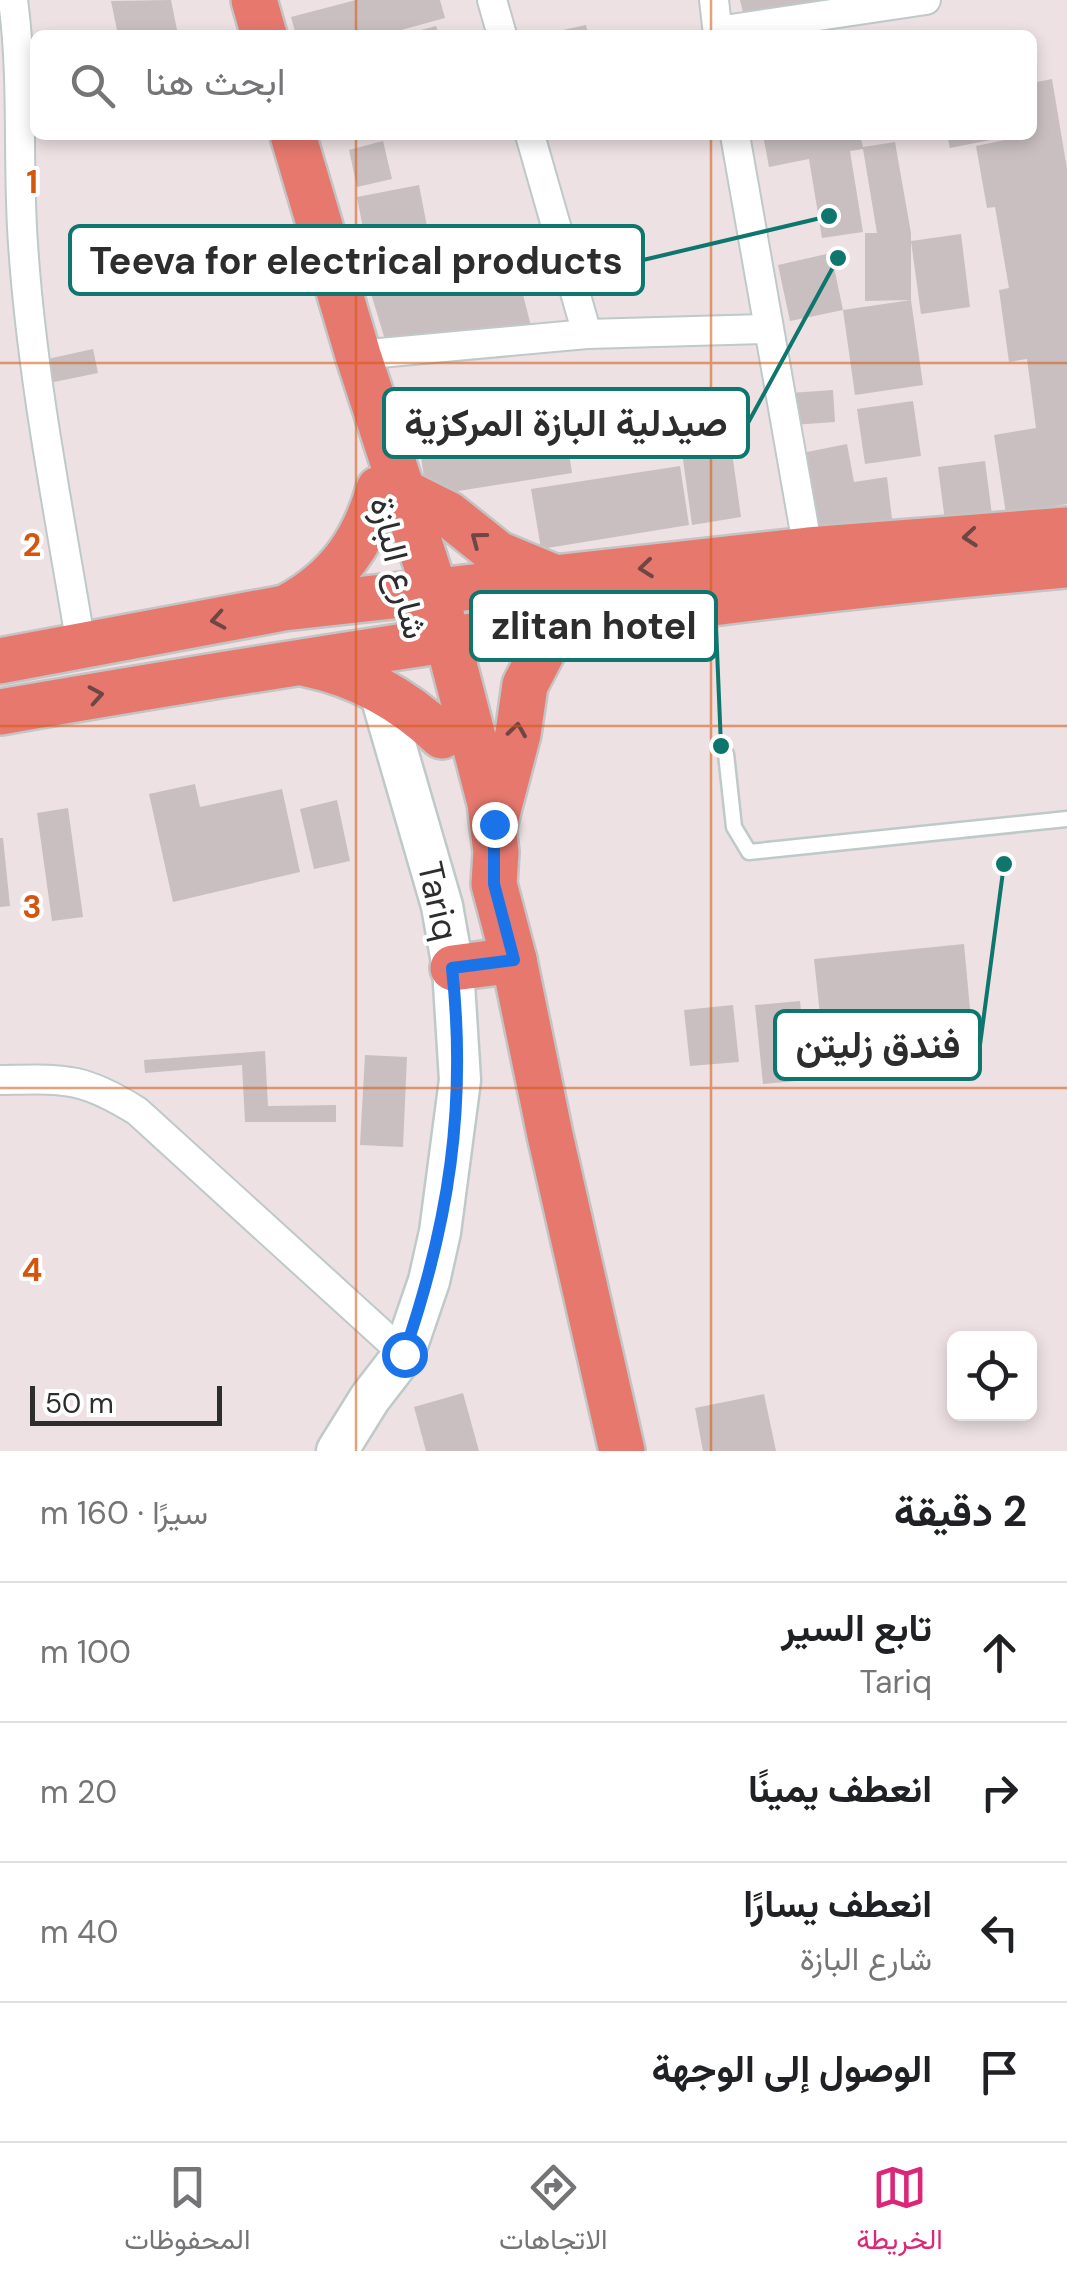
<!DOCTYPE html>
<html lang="ar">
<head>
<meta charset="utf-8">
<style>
  :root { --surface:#fff; --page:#f6f6f6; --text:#202124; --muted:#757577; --line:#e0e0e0; --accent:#db2777 }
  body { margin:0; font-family:"DM Sans",Vazirmatn,sans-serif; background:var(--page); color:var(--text); direction:rtl }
  .controls { position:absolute; right:30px; bottom:30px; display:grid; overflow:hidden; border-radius:15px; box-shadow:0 5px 15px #0003 }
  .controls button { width:90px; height:90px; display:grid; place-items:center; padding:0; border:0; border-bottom:2px solid var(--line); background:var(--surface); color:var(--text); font:50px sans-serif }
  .scale { position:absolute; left:30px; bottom:25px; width:192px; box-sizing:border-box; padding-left:10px; border:5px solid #2d2d2d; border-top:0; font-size:28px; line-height:35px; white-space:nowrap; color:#2d2d2d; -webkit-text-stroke:8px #fff; paint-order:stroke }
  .stop { position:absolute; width:30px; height:30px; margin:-22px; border:8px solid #1a73e8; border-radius:50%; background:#fff }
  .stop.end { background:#1a73e8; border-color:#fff; box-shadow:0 2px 10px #0008 }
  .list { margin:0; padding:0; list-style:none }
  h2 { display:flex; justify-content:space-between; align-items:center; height:130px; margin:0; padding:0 40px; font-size:42px }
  h2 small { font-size:32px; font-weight:400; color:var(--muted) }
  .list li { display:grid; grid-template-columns:65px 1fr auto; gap:30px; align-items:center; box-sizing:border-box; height:140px; padding:0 40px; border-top:2px solid var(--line) }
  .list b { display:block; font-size:38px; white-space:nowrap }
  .list p { margin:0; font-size:32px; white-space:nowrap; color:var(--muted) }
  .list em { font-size:32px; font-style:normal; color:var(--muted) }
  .icon { flex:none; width:55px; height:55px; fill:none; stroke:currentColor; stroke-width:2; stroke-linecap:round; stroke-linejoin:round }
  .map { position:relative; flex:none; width:1067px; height:1451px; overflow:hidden; direction:ltr }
  .search { position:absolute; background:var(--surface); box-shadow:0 5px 15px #0003; left:30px; right:30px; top:30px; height:110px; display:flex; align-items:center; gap:25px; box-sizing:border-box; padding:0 35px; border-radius:15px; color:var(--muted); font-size:38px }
  .sheet { height:690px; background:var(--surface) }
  nav { display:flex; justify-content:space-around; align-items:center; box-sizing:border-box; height:140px; border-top:2px solid var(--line); background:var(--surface); font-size:28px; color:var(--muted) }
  nav a { display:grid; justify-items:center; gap:5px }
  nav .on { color:var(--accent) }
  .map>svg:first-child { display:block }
  .building { fill:#c9bfc0 }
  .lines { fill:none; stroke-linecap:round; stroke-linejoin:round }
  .lane-casing { stroke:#bfc9ca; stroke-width:19 }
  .street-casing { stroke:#bfc9ca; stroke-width:32 }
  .secondary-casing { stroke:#bfc9ca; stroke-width:45 }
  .primary-casing { stroke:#c4c4c4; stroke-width:50 }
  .lane { stroke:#fff; stroke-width:14 }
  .street { stroke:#fff; stroke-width:28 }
  .secondary { stroke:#fff; stroke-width:40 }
  .primary { stroke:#e6786e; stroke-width:45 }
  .oneway { stroke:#6e4744 }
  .route { stroke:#1a73e8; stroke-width:12 }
  .grid { fill:none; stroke:#d5550f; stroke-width:2.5; stroke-opacity:0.55 }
  .labels { text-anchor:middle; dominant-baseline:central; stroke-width:8; stroke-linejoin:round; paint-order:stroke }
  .street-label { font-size:35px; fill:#2d2d2d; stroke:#fff }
  .grid-label { font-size:32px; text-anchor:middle; font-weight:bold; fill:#d5550f; stroke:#fff; stroke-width:8; stroke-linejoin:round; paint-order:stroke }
  .leader { fill:none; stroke:#0f766e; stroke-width:4 }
  .callout-dot { fill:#0f766e; stroke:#fff; stroke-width:4 }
  .callout { fill:#fff; stroke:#0f766e; stroke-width:4 }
  .callout-label { font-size:38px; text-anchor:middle; font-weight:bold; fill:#2d2d2d }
</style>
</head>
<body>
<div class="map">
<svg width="1067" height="1451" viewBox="0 0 1067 1451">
  <rect width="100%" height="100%" fill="#ede1e3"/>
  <g class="building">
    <polygon points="171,0 178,35 118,35 111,1"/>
    <polygon points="356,0 440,0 445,18 383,35 296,35 291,17"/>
    <polygon points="740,0 825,0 825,2 744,17"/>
    <polygon points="586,25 588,35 550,35 549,33"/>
    <polygon points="436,26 439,35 406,35 406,34"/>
    <polygon points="1052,79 1067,169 1067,504 1006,514 994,435 1036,428 1027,359 1009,362 999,290 1009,288 995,207 987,208 976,146 1005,140 1005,137 950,148 947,135 1032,135 1032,83"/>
    <polygon points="763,135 860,135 863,147 895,142 911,233 911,300 865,301 865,233 877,233 863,149 850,151 863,232 822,238 809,159 769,167"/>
    <polygon points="383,141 392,179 357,187 349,150"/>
    <polygon points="419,185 433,257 371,270 357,197"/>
    <polygon points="961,234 970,307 921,314 911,241"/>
    <polygon points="512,251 533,334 386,343 369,287"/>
    <polygon points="831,253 843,310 911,300 923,385 855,395 843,310 790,321 778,265"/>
    <polygon points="93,349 98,373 49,383 43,360"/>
    <polygon points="833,390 835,422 792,425 790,393"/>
    <polygon points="913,401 921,456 865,464 857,409"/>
    <polygon points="561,402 572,473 427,496 416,425"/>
    <polygon points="730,438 741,517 692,525 681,445"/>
    <polygon points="847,444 854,482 887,477 892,519 813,530 802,453"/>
    <polygon points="985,461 992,515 945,521 938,467"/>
    <polygon points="680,466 689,525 541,549 531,489"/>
    <polygon points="195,784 200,807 282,789 300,872 173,902 149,794"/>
    <polygon points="337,800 350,861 314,869 300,809"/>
    <polygon points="68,808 83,917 52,921 37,813"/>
    <polygon points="0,838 3,838 10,906 0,907"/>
    <polygon points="964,944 970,1009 821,1024 814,959"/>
    <polygon points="800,1001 808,1080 763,1084 755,1005"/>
    <polygon points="733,1005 739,1062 690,1066 684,1010"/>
    <polygon points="265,1051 268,1106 336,1105 336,1122 245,1122 242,1065 145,1073 144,1060"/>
    <polygon points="365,1055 407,1057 403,1147 360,1145"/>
    <polygon points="463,1393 479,1451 426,1451 414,1407"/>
    <polygon points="764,1394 776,1451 703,1451 695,1408"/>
  </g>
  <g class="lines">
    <defs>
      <polyline id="lane" points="726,754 734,827 749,852 1067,819"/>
      <g id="street">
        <path d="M 13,0 C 24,81 17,162 23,244 C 32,379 59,512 81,645"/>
        <polyline points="492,0 502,35"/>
        <polyline points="714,0 718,35"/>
        <polyline points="718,31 926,0"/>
        <polyline points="530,135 587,334"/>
        <polyline points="735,135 808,550"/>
        <polyline points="358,355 587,334 767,329"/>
        <path d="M 0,1080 C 64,1079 81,1076 137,1111 L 404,1354"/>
      </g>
      <polyline id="secondary" points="337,1451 370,1398 404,1354 429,1281 440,1232 460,1080 453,968 442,906 379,689"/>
      <g id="primary">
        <polyline points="254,0 264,35"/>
        <polyline points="293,135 358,355 435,591 490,803 496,852 494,884 514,960 550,1135 622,1451"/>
        <polyline points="404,492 448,514 498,554 551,576"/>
        <path d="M 289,606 C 338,579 364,542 379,489"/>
        <polyline points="0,661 284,608 808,550 1067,530"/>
        <path d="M 307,664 C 360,675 403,699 442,736"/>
        <path d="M 0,712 C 354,651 709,596 1067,565"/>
        <polyline points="495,822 518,734 525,685 549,639 567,621"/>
        <polyline points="453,968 514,960"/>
      </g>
    </defs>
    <use href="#lane" class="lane-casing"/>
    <use href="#street" class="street-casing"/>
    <use href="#secondary" class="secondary-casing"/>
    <use href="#primary" class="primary-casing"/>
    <use href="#lane" class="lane"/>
    <use href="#street" class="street"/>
    <use href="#secondary" class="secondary"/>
    <use href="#primary" class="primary"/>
  </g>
  <defs><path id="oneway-chevron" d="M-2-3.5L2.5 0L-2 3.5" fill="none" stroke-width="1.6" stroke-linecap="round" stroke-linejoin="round" transform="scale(2.5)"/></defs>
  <g class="oneway">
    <use href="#oneway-chevron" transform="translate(970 537) rotate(175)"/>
    <use href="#oneway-chevron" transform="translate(478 539) rotate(-143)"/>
    <use href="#oneway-chevron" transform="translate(646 568) rotate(174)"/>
    <use href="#oneway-chevron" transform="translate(218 620) rotate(170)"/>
    <use href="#oneway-chevron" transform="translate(96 695) rotate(-10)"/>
    <use href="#oneway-chevron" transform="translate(517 730) rotate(-82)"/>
  </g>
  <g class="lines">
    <path class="route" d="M 404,1354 C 449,1223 467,1106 452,968 L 514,960 L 494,884 L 494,824"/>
  </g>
  <path class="grid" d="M 356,0 L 356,35M 711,0 L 711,35M 356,135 L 356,1451M 711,135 L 711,1451M 0,363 L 1067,363M 0,726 L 1067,726M 0,1088 L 1067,1088"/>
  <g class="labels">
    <g class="street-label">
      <text transform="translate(399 568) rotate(76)">شارع البازة</text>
      <text transform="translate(438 901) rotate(77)">Tariq</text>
    </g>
  </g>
  <g class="grid-label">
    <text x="32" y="193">1</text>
    <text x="32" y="556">2</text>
    <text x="32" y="918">3</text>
    <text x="32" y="1281">4</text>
  </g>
  <path class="leader" d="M829 216L643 260M838 258L748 423M721 746L716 626M1004 864L980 1045"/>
  <g class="callout-dot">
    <circle cx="829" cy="216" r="10"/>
    <circle cx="838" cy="258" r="10"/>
    <circle cx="721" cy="746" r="10"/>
    <circle cx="1004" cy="864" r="10"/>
  </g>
  <g class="callout">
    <rect x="70" y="226" width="573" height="68" rx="10"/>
    <rect x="384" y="389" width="364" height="68" rx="10"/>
    <rect x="471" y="592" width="245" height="68" rx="10"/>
    <rect x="775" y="1011" width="205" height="68" rx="10"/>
  </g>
  <g class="callout-label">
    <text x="356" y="274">Teeva for electrical products</text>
    <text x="566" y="436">صيدلية البازة المركزية</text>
    <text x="594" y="639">zlitan hotel</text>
    <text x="878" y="1058">فندق زليتن</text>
  </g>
</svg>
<div class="controls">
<button><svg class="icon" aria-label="locate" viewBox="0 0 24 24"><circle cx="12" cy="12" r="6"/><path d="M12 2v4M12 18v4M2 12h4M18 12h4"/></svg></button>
</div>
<div class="scale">50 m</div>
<div class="stop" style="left:404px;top:1354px"></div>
<div class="stop end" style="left:494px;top:824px"></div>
<div class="search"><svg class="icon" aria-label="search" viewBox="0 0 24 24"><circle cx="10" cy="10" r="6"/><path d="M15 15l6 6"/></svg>ابحث هنا</div>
</div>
<section class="sheet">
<h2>2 دقيقة<small>سيرًا · 160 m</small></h2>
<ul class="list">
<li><svg class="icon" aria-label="ahead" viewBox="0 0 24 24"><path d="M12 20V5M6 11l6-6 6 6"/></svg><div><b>تابع السير</b><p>Tariq</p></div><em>100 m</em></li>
<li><svg class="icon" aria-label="right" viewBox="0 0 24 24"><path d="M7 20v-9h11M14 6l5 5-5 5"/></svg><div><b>انعطف يمينًا</b></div><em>20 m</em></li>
<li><svg class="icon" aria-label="left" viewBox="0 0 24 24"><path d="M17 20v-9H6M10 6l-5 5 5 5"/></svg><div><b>انعطف يسارًا</b><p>شارع البازة</p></div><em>40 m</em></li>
<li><svg class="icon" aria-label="arrive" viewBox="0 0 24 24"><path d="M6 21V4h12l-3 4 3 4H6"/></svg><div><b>الوصول إلى الوجهة</b></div></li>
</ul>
</section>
<nav>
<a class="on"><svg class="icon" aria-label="map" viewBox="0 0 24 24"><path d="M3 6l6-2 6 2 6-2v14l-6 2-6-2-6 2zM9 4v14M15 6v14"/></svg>الخريطة</a>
<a><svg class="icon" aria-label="directions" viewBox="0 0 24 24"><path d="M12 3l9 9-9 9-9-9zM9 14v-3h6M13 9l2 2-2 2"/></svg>الاتجاهات</a>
<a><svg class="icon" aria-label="saved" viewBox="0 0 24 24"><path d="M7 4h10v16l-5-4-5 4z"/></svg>المحفوظات</a>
</nav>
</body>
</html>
